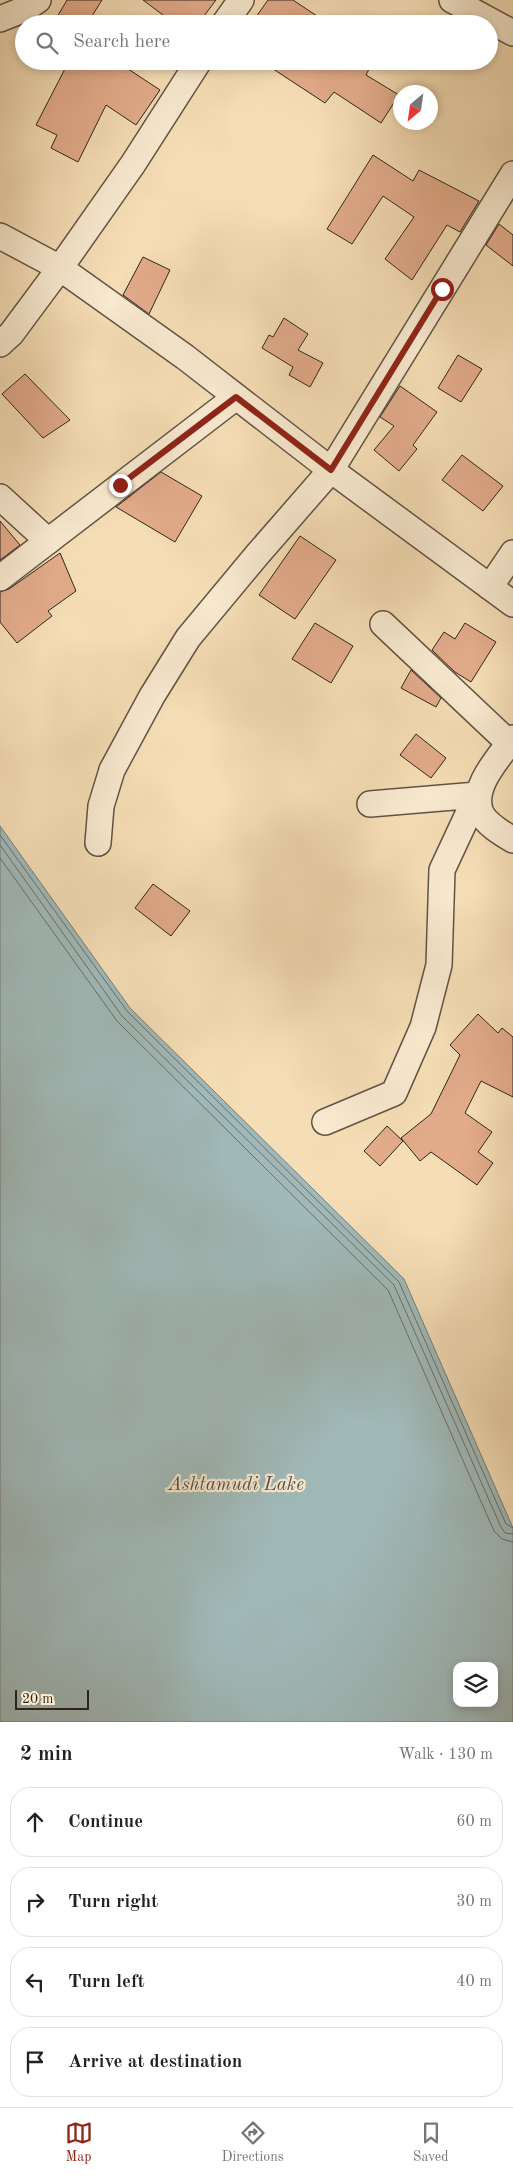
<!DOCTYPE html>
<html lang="en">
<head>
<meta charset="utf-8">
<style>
  :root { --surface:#fff; --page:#f6f6f6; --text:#222; --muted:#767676; --line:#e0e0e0; --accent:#8f2418 }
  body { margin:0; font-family:"Old Standard TT",serif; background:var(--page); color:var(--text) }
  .controls { position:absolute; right:15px; bottom:15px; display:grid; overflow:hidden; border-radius:10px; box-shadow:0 2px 8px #0003 }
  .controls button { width:45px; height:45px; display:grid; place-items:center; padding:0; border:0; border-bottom:1px solid var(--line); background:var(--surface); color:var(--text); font:25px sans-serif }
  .compass { position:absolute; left:393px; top:85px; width:45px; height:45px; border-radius:50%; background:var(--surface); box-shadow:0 2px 8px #0003; rotate:209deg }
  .scale { position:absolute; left:15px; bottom:12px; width:74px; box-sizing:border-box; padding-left:5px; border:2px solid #30251e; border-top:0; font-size:14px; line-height:18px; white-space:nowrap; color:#30251e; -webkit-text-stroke:4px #f8e9cf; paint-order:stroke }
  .stop { position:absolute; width:15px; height:15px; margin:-11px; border:4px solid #8f2418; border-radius:50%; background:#fff }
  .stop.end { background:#8f2418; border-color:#fff; box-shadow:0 1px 5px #0008 }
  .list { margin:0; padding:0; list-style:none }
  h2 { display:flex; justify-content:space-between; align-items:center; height:65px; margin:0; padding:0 20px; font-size:21px }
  h2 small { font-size:16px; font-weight:400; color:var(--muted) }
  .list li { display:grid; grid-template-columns:32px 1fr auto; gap:15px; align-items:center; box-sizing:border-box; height:70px; margin:0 10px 10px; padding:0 10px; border:1px solid var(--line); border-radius:20px }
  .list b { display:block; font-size:19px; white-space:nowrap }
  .list em { font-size:16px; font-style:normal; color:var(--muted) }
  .icon { flex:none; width:28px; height:28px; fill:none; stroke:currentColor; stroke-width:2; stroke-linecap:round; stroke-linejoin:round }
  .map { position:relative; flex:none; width:513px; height:1722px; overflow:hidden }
  .search { position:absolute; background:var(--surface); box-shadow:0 2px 8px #0003; left:15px; right:15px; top:15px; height:55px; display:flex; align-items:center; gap:12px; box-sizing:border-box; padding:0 18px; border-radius:28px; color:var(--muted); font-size:19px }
  .sheet { height:385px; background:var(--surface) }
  nav { display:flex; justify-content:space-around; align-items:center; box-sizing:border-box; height:70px; border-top:1px solid var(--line); background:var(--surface); font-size:14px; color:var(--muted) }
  nav a { display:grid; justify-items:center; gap:2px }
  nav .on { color:var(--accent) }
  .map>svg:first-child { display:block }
  .water { fill:#a0b9b8; stroke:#737e7a; fill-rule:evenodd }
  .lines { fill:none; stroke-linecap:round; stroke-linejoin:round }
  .shore { stroke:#686f6b; stroke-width:1 }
  .building { fill:#e2ab8a; stroke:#30251e }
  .minor-casing { stroke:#615344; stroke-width:28 }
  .minor { stroke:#f8e9cf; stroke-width:25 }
  .route { stroke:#8f2418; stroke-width:6 }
  .labels { text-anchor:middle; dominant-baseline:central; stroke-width:4.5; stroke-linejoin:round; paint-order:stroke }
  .water-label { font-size:19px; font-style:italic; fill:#52514c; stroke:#f8e9cf }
</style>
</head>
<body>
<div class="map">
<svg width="513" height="1722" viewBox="0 0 513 1722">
  <rect width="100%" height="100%" fill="#f5ddb5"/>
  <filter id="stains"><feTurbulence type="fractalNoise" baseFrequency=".004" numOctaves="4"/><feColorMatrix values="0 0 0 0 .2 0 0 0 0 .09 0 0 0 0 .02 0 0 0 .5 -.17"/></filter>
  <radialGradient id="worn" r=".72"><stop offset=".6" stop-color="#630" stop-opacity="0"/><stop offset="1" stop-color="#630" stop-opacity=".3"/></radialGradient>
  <path class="water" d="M 0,826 L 130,1008 L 404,1279 L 513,1528 L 513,1722 L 0,1722 ZM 457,1666 L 494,1666 L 494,1703 L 457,1703 Z"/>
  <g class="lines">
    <g class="shore">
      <polyline points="0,835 127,1011 399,1282 506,1524 513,1528"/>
      <polyline points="0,845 122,1016 394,1285 501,1527 505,1533 513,1534"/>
      <polyline points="0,858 117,1021 388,1290 494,1531 502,1539 513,1542"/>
    </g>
  </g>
  <g class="building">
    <polygon points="67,0 102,0 87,24 53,24"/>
    <polygon points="143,0 216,0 198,24 175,24"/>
    <polygon points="268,0 293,0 329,24 251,24"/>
    <polygon points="69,61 116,61 160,90 136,125 106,105 78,162 51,148 57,135 36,125"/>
    <polygon points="261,61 373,61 366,75 399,95 381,123 334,92 325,103"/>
    <polygon points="373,155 413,181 419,170 479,201 460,232 447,225 412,280 385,259 414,217 383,196 352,244 327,229"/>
    <polygon points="499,224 513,235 513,266 486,245"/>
    <polygon points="143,257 170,270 149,314 123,295"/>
    <polygon points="284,318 308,334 298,350 323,363 310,387 289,375 293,367 262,348 269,335 273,337"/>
    <polygon points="458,355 482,369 461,402 438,388"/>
    <polygon points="25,374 70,420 43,438 2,394"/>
    <polygon points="400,386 437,412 413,445 417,449 399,471 374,450 394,426 380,417"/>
    <polygon points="462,455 503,486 483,511 442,480"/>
    <polygon points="161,472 202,496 175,542 116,507"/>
    <polygon points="0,521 20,545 0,560"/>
    <polygon points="300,536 336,560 295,619 259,595"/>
    <polygon points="60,553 76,591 48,611 52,616 17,643 0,622 0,592 9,589"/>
    <polygon points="315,623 353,646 331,683 292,659"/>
    <polygon points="465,623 496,642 471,682 455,672 432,650 444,632 455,639"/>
    <polygon points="411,670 441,698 436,707 401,688"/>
    <polygon points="416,734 446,758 431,778 400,755"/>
    <polygon points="153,884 190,911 171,936 135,908"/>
    <polygon points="478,1014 498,1033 502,1028 513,1037 513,1097 481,1081 465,1113 492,1132 478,1152 493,1163 477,1185 431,1152 420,1161 401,1138 431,1114 460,1055 450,1045"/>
    <polygon points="387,1126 403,1141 380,1166 364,1151"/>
  </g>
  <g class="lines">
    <defs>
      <g id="minor">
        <polyline points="452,0 513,33"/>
        <polyline points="0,19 25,9 38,0"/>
        <polyline points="224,24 241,0"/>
        <polyline points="0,236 60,268 185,357 331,470 513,604"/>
        <polyline points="0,344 11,334 60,268 133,164 199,61"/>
        <polyline points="0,497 48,541"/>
        <polyline points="0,578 236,397"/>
        <polyline points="490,587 513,553"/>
        <polyline points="383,624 509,743"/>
        <path d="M 513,738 C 499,758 470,787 481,813 C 486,824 503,834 513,840"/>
        <polyline points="98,843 101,806 112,770 152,696 188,638 257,555 331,470 513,174"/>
        <polyline points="325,1122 394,1093 423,1027 439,965 442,870 477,795 370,804"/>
      </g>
    </defs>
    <use href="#minor" class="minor-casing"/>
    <use href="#minor" class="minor"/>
  </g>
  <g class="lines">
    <polyline class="route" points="120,485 236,397 331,470 442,289"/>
  </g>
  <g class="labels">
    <g class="water-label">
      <text x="236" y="1485">Ashtamudi Lake</text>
    </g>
  </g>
  <rect width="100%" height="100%" filter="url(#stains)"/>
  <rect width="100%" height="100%" fill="url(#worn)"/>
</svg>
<div class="controls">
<button><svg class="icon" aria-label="layers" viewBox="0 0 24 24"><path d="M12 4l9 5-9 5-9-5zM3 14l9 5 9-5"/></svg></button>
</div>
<svg class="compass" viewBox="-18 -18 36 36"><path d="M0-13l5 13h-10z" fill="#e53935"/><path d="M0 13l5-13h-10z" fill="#767676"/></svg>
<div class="scale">20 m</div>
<div class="stop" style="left:442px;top:289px"></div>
<div class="stop end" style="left:120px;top:485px"></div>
<div class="search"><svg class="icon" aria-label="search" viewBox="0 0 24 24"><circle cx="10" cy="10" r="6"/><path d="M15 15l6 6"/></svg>Search here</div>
</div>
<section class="sheet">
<h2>2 min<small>Walk · 130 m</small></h2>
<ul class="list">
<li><svg class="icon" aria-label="ahead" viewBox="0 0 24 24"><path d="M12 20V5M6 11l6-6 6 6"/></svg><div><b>Continue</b></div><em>60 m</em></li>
<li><svg class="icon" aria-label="right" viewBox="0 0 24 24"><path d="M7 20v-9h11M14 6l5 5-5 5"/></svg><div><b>Turn right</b></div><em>30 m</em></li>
<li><svg class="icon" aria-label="left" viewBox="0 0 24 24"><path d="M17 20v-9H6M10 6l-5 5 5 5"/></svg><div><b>Turn left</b></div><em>40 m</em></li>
<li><svg class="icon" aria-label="arrive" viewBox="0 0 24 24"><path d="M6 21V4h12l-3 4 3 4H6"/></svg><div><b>Arrive at destination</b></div></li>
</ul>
</section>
<nav>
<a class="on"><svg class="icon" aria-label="map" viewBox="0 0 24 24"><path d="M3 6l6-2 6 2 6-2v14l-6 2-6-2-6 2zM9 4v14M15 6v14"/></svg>Map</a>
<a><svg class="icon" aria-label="directions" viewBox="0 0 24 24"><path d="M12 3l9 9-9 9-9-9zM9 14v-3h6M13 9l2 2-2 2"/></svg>Directions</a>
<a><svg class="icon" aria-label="saved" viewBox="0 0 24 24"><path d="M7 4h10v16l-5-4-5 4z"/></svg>Saved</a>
</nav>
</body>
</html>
